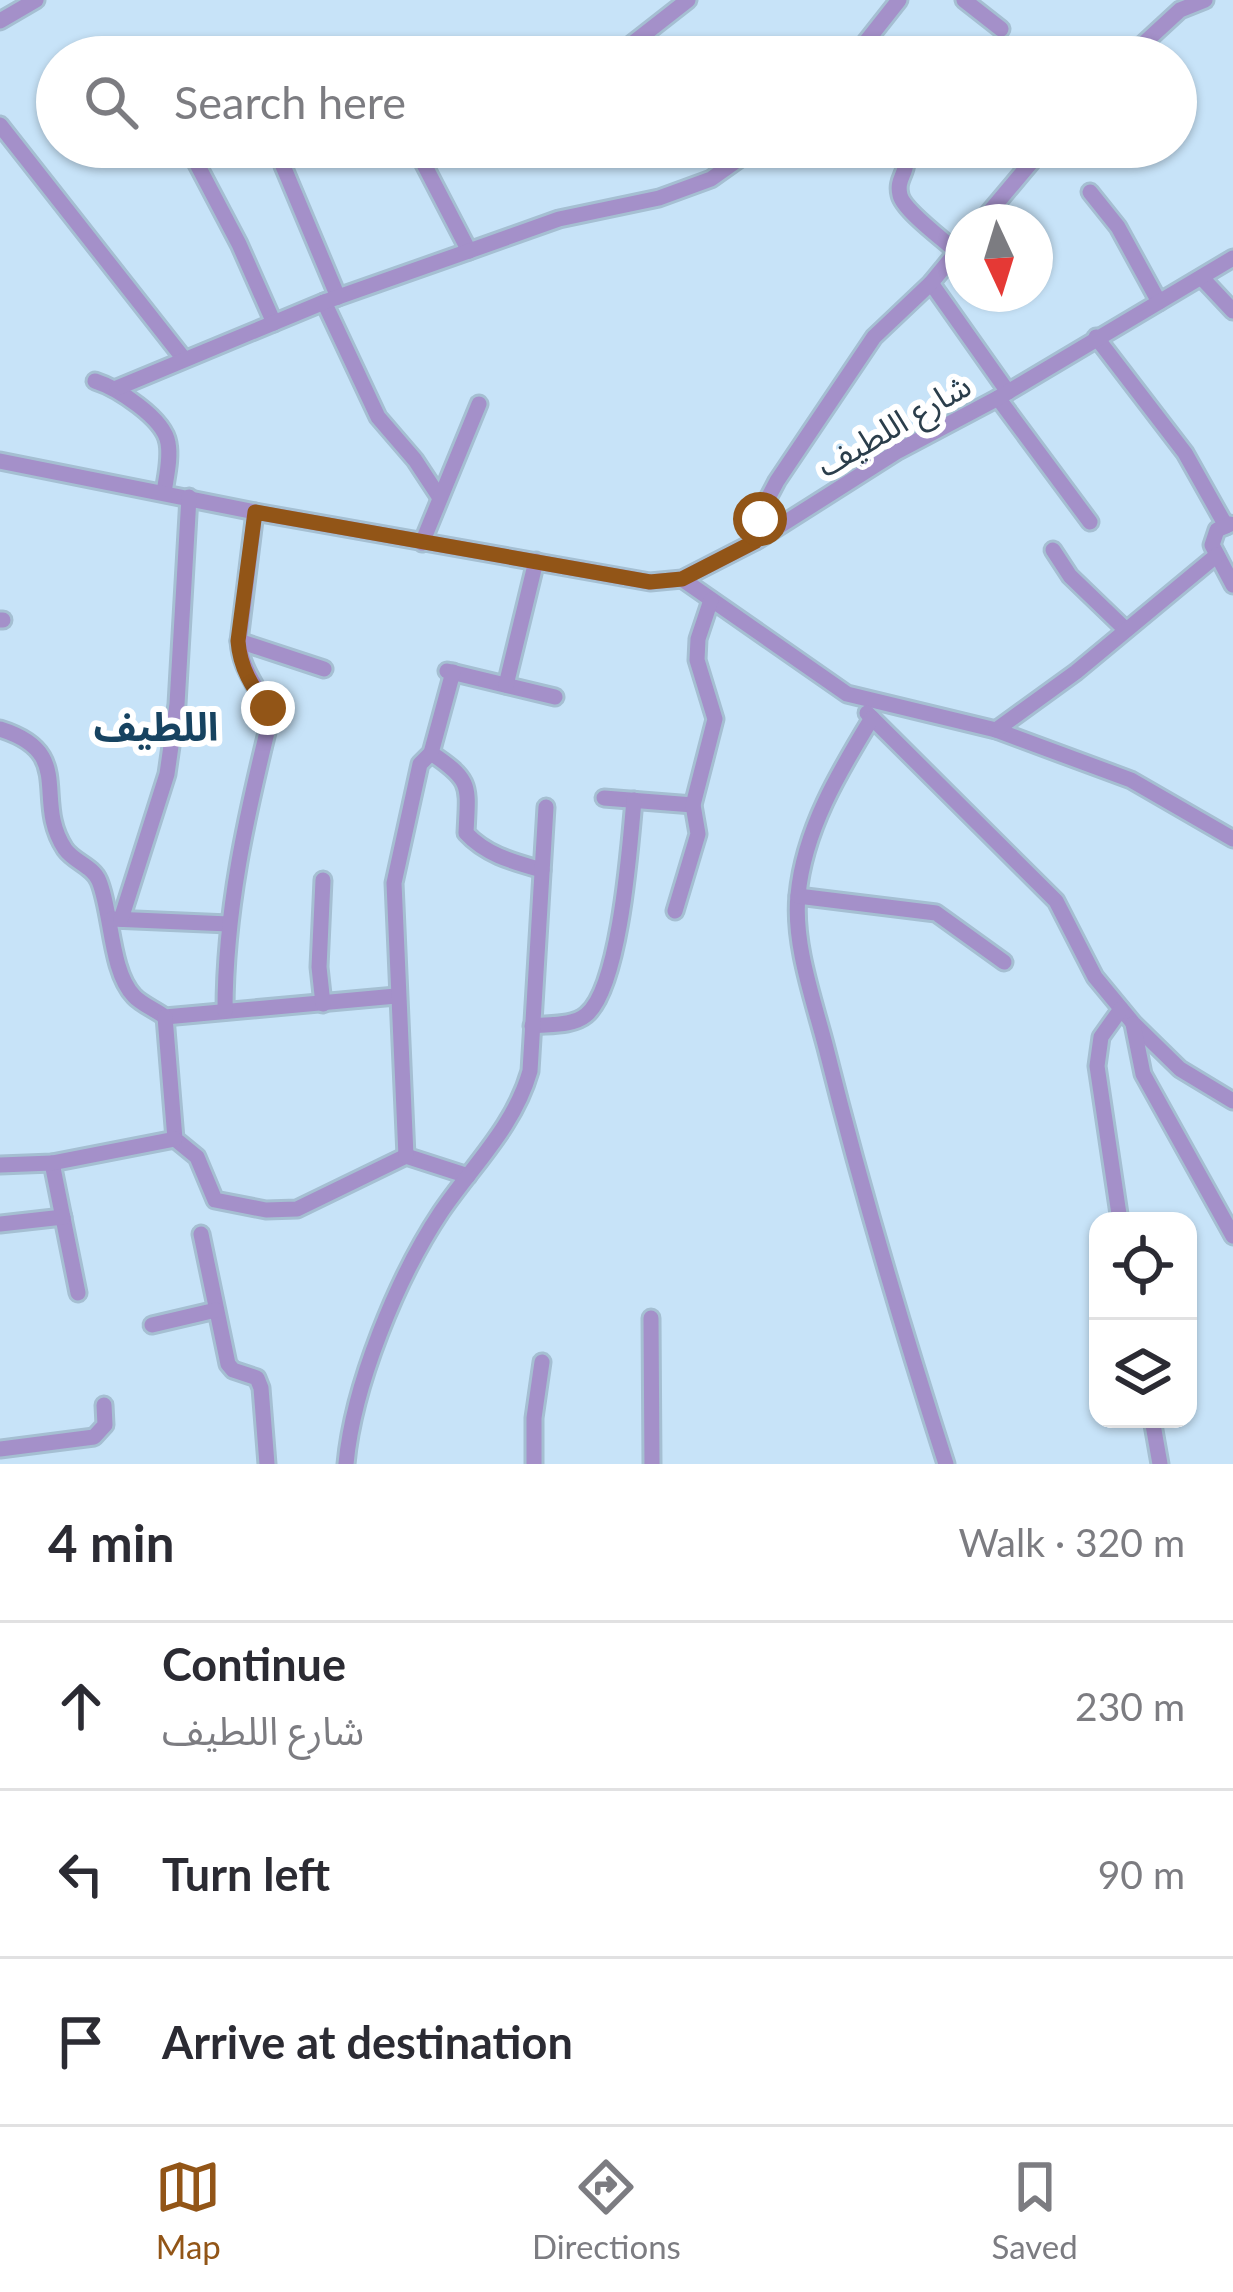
<!DOCTYPE html>
<html lang="en">
<head>
<meta charset="utf-8">
<style>
  :root { --surface:#fff; --page:#f2f2f3; --text:#2b2b33; --muted:#7c7c81; --line:#e1e1e2; --accent:#925517 }
  body { margin:0; font-family:Lato,"Noto Sans Arabic",sans-serif; background:var(--page); color:var(--text) }
  .controls { position:absolute; right:36px; bottom:36px; display:grid; overflow:hidden; border-radius:24px; box-shadow:0 3px 9px #0004 }
  .controls button { width:108px; height:108px; display:grid; place-items:center; padding:0; border:0; border-bottom:3px solid var(--line); background:var(--surface); color:var(--text); font:60px sans-serif }
  .compass { position:absolute; left:945px; top:204px; width:108px; height:108px; border-radius:50%; background:var(--surface); box-shadow:0 3px 9px #0004; rotate:176deg }
  .stop { position:absolute; width:36px; height:36px; margin:-27px; border:9px solid #925517; border-radius:50%; background:#fff }
  .stop.end { background:#925517; border-color:#fff; box-shadow:0 3px 12px #0008 }
  .list { margin:0; padding:0; list-style:none }
  h2 { display:flex; justify-content:space-between; align-items:center; height:156px; margin:0; padding:0 48px; font-size:51px }
  h2 small { font-size:39px; font-weight:400; color:var(--muted) }
  .list li { display:grid; grid-template-columns:78px 1fr auto; gap:36px; align-items:center; box-sizing:border-box; height:168px; padding:0 48px; border-top:3px solid var(--line) }
  .list b { display:block; font-size:45px; white-space:nowrap }
  .list p { margin:0; font-size:39px; white-space:nowrap; color:var(--muted) }
  .list em { font-size:39px; font-style:normal; color:var(--muted) }
  .icon { flex:none; width:66px; height:66px; fill:none; stroke:currentColor; stroke-width:2; stroke-linecap:round; stroke-linejoin:round }
  .map { position:relative; flex:none; width:1233px; height:1464px; overflow:hidden }
  .search { position:absolute; background:var(--surface); box-shadow:0 3px 9px #0004; left:36px; right:36px; top:36px; height:132px; display:flex; align-items:center; gap:30px; box-sizing:border-box; padding:0 42px; border-radius:66px; color:var(--muted); font-size:45px }
  .sheet { height:660px; background:var(--surface) }
  nav { display:flex; justify-content:space-around; align-items:center; box-sizing:border-box; height:168px; border-top:3px solid var(--line); background:var(--surface); font-size:33px; color:var(--muted) }
  nav a { display:grid; justify-items:center; gap:6px }
  nav .on { color:var(--accent) }
  .map>svg:first-child { display:block }
  .lines { fill:none; stroke-linecap:round; stroke-linejoin:round }
  .minor-casing { stroke:#a5bfd2; stroke-width:21 }
  .minor { stroke:#a490c9; stroke-width:15 }
  .route { stroke:#925517; stroke-width:15 }
  .labels { text-anchor:middle; dominant-baseline:central; stroke-width:12; stroke-linejoin:round; paint-order:stroke }
  .street-label { font-size:33px; fill:#2b3e4b; stroke:#fff }
  .quarter-label { font-size:39px; font-weight:bold; fill:#174360; stroke:#fff }
</style>
</head>
<body>
<div class="map">
<svg width="1233" height="1464" viewBox="0 0 1233 1464">
  <rect width="100%" height="100%" fill="#c7e3f8"/>
  <g class="lines">
    <defs>
      <g id="minor">
        <polyline points="964,0 1001,29"/>
        <polyline points="0,21 36,0"/>
        <polyline points="619,54 688,0"/>
        <polyline points="854,57 899,0"/>
        <polyline points="1129,57 1180,10 1205,0"/>
        <polyline points="0,125 184,359"/>
        <polyline points="188,147 239,244 274,323"/>
        <polyline points="415,147 469,251"/>
        <path d="M 902,147 C 914,171 895,175 900,195 C 903,210 944,240 957,252"/>
        <polyline points="283,166 338,297"/>
        <polyline points="1090,192 1118,227 1159,302"/>
        <polyline points="981,222 1044,147"/>
        <polyline points="1202,278 1233,311"/>
        <polyline points="931,283 1008,392"/>
        <polyline points="324,302 378,417 415,460 438,495"/>
        <polyline points="1096,337 1185,453 1226,526"/>
        <path d="M 95,381 C 117,388 164,418 168,443 C 171,459 166,477 164,493"/>
        <polyline points="117,388 324,302 469,251 559,219 659,198 711,179 756,147"/>
        <polyline points="998,398 1090,522"/>
        <polyline points="0,461 255,512 650,582 682,579 756,541 898,451 998,398 1233,258"/>
        <polyline points="1230,524 1217,530 1212,545 1233,585"/>
        <polyline points="756,541 767,500 777,481 874,337 931,283 963,244"/>
        <polyline points="422,543 479,404"/>
        <polyline points="1053,550 1070,576 1125,629"/>
        <polyline points="682,579 847,694 996,730 1131,780 1233,839"/>
        <polyline points="0,620 3,620"/>
        <polyline points="239,641 324,669"/>
        <polyline points="447,671 555,697"/>
        <polyline points="506,685 536,561"/>
        <polyline points="867,713 1056,901 1095,977 1133,1023 1180,1069 1233,1101"/>
        <path d="M 872,718 C 839,772 804,830 798,895 C 793,944 814,1001 826,1048 C 861,1188 902,1327 946,1464"/>
        <path d="M 0,729 C 77,753 32,799 65,849 C 74,862 93,866 99,881 C 112,912 110,971 134,996 C 141,1004 156,1010 165,1017 L 396,996"/>
        <polyline points="996,730 1076,672 1217,555"/>
        <path d="M 431,753 C 473,781 468,786 466,833 C 486,855 514,862 542,870"/>
        <polyline points="604,798 693,805"/>
        <polyline points="323,880 319,967 323,1004"/>
        <polyline points="798,896 936,913 1004,962"/>
        <polyline points="675,911 698,834 693,805 715,719 697,660 698,639 711,600"/>
        <polyline points="112,919 229,924"/>
        <polyline points="121,919 167,774 177,704 189,497"/>
        <path d="M 225,1011 C 225,911 246,817 270,720 C 264,691 241,675 239,641 L 255,512"/>
        <polyline points="165,1017 175,1139 197,1157 215,1200 266,1210 297,1209 406,1156 468,1176"/>
        <polyline points="1133,1024 1143,1074 1233,1236"/>
        <path d="M 532,1026 C 549,1024 573,1026 586,1015 C 620,988 630,844 634,800"/>
        <polyline points="406,1156 394,883 420,764 431,753 453,672"/>
        <polyline points="52,1163 78,1293"/>
        <polyline points="0,1165 52,1163 175,1139"/>
        <polyline points="1120,1221 1097,1066 1101,1037 1121,1009"/>
        <polyline points="0,1224 63,1217"/>
        <polyline points="201,1234 228,1364 233,1370 257,1378 261,1388 267,1464"/>
        <polyline points="651,1318 652,1464"/>
        <polyline points="152,1325 216,1310"/>
        <polyline points="1152,1419 1160,1464"/>
        <polyline points="0,1449 94,1437 105,1425 104,1405"/>
        <path d="M 346,1464 C 353,1386 397,1278 441,1212 C 473,1165 514,1127 530,1071 L 546,807"/>
        <polyline points="534,1464 534,1418 542,1362"/>
      </g>
    </defs>
    <use href="#minor" class="minor-casing"/>
    <use href="#minor" class="minor"/>
  </g>
  <g class="lines">
    <path class="route" d="M 268,708 C 252,687 240,668 238,641 L 255,512 L 650,582 L 682,579 L 756,541 L 760,519"/>
  </g>
  <g class="labels">
    <g class="street-label">
      <text transform="translate(893 424) rotate(-30)">شارع اللطيف</text>
    </g>
    <g class="quarter-label">
      <text x="156" y="726">اللطيف</text>
    </g>
  </g>
</svg>
<div class="controls">
<button><svg class="icon" aria-label="locate" viewBox="0 0 24 24"><circle cx="12" cy="12" r="6"/><path d="M12 2v4M12 18v4M2 12h4M18 12h4"/></svg></button>
<button><svg class="icon" aria-label="layers" viewBox="0 0 24 24"><path d="M12 4l9 5-9 5-9-5zM3 14l9 5 9-5"/></svg></button>
</div>
<svg class="compass" viewBox="-18 -18 36 36"><path d="M0-13l5 13h-10z" fill="#e53935"/><path d="M0 13l5-13h-10z" fill="#7c7c81"/></svg>
<div class="stop" style="left:760px;top:519px"></div>
<div class="stop end" style="left:268px;top:708px"></div>
<div class="search"><svg class="icon" aria-label="search" viewBox="0 0 24 24"><circle cx="10" cy="10" r="6"/><path d="M15 15l6 6"/></svg>Search here</div>
</div>
<section class="sheet">
<h2>4 min<small>Walk · 320 m</small></h2>
<ul class="list">
<li><svg class="icon" aria-label="ahead" viewBox="0 0 24 24"><path d="M12 20V5M6 11l6-6 6 6"/></svg><div><b>Continue</b><p>شارع اللطيف</p></div><em>230 m</em></li>
<li><svg class="icon" aria-label="left" viewBox="0 0 24 24"><path d="M17 20v-9H6M10 6l-5 5 5 5"/></svg><div><b>Turn left</b></div><em>90 m</em></li>
<li><svg class="icon" aria-label="arrive" viewBox="0 0 24 24"><path d="M6 21V4h12l-3 4 3 4H6"/></svg><div><b>Arrive at destination</b></div></li>
</ul>
</section>
<nav>
<a class="on"><svg class="icon" aria-label="map" viewBox="0 0 24 24"><path d="M3 6l6-2 6 2 6-2v14l-6 2-6-2-6 2zM9 4v14M15 6v14"/></svg>Map</a>
<a><svg class="icon" aria-label="directions" viewBox="0 0 24 24"><path d="M12 3l9 9-9 9-9-9zM9 14v-3h6M13 9l2 2-2 2"/></svg>Directions</a>
<a><svg class="icon" aria-label="saved" viewBox="0 0 24 24"><path d="M7 4h10v16l-5-4-5 4z"/></svg>Saved</a>
</nav>
</body>
</html>
